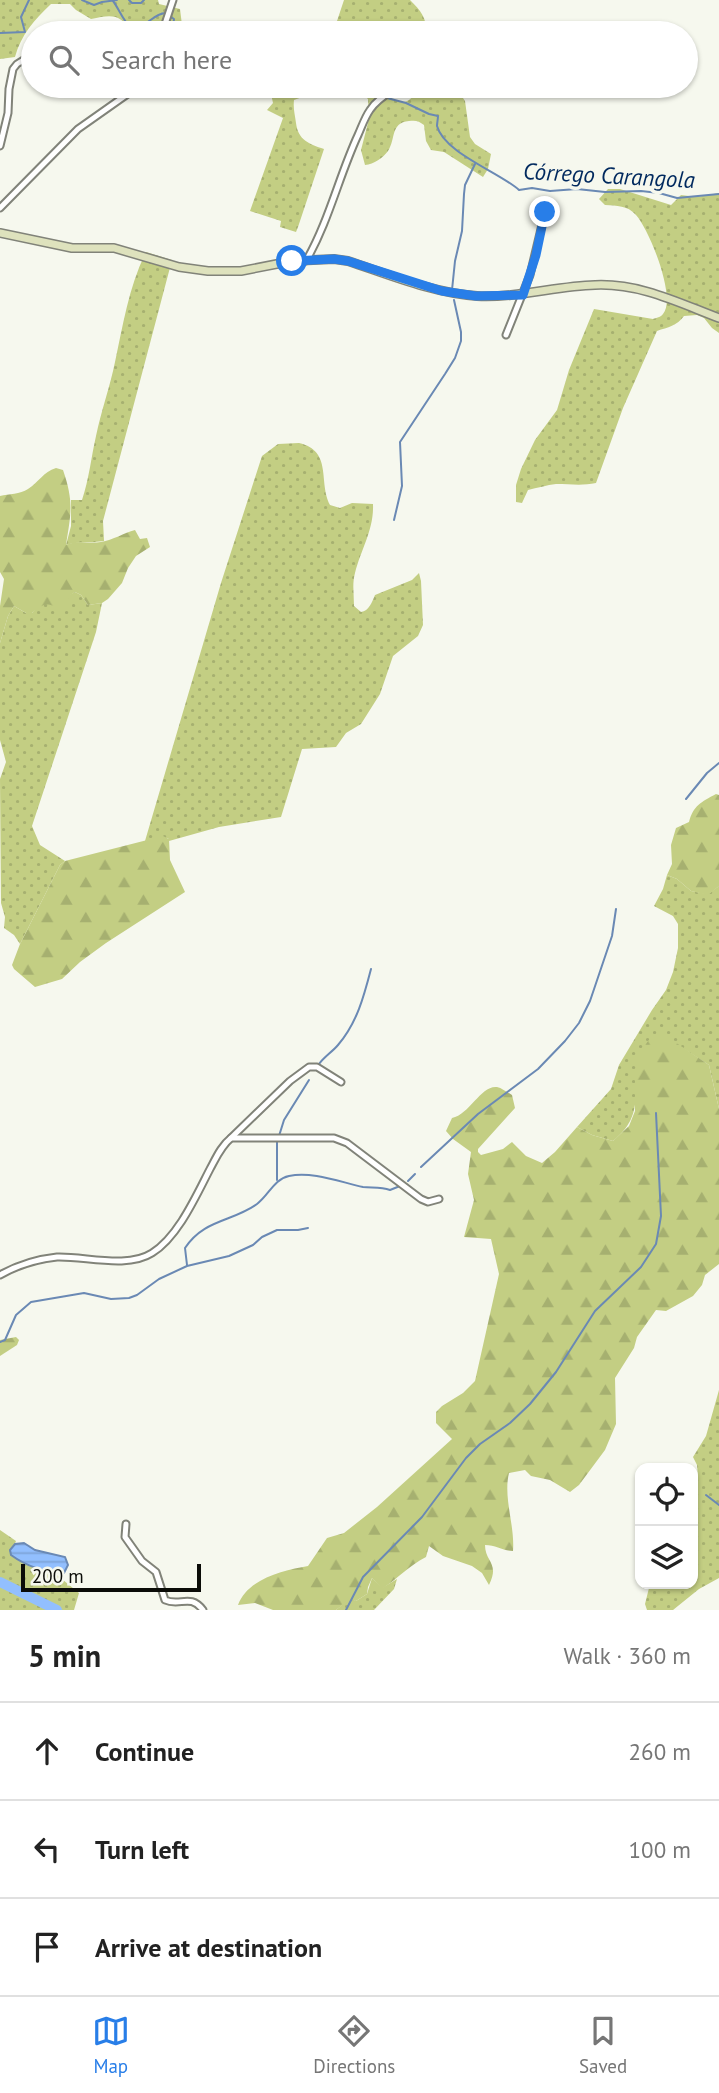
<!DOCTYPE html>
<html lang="en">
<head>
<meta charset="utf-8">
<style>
  :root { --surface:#fff; --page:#f6f6f6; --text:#222; --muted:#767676; --line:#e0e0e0; --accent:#287ee8 }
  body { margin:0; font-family:"PT Sans",sans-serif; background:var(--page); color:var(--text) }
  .controls { position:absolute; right:21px; bottom:21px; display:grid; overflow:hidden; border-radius:14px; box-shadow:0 2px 5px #0004 }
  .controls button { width:63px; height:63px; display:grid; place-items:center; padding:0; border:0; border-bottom:2px solid var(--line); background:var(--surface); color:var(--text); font:35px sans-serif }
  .scale { position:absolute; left:21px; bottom:18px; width:180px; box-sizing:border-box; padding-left:7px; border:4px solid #0b0c08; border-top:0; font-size:19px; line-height:24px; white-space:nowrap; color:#0b0c08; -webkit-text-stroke:5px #f6f8ee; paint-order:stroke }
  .stop { position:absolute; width:21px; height:21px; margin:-16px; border:5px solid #287ee8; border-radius:50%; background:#fff }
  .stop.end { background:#287ee8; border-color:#fff; box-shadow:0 2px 7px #0008 }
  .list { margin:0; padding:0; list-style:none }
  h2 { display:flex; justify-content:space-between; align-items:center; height:91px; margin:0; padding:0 28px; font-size:30px }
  h2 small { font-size:23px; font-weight:400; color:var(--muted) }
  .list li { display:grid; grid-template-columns:46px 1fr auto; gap:21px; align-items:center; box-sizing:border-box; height:98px; padding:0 28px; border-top:2px solid var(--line) }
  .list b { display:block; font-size:26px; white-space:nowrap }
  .list em { font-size:23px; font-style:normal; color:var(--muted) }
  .icon { flex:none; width:38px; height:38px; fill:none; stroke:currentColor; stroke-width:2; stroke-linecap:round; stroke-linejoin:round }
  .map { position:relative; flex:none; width:719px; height:1610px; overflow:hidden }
  .search { position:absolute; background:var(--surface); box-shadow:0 2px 5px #0004; left:21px; right:21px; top:21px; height:77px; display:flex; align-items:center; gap:18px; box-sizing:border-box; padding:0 24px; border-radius:38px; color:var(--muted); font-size:26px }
  .sheet { height:385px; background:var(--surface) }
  nav { display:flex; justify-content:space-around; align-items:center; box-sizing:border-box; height:98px; border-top:2px solid var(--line); background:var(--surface); font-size:19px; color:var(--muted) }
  nav a { display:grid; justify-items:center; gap:4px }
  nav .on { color:var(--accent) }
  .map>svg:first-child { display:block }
  .green { fill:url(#green-dots) }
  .forest { fill:url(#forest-firs) }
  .water { fill:url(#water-rules); stroke:#6a89b4; stroke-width:2 }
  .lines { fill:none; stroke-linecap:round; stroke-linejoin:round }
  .stream { stroke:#6a89b4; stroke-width:2 }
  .river { stroke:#92bffe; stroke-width:10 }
  .street-casing { stroke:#818379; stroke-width:9 }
  .secondary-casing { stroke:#818379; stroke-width:10 }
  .street { stroke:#fff; stroke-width:5 }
  .secondary { stroke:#dee2bd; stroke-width:7 }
  .route { stroke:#287ee8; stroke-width:9 }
  .labels { text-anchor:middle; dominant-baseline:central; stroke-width:7; stroke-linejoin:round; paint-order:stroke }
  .water-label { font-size:23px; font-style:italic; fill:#00295e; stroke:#f6f8ee }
</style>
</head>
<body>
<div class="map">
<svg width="719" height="1610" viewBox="0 0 719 1610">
  <defs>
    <pattern id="green-dots" width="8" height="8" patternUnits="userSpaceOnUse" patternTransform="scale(1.75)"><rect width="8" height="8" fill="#c3ce83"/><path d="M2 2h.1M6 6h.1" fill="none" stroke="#a6b070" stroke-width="1.8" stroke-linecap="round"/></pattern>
    <pattern id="forest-firs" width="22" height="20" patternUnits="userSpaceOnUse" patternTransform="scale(1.75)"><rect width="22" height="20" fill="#c3ce83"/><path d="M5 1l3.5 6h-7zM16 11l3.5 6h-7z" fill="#a6b070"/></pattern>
    <pattern id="water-rules" width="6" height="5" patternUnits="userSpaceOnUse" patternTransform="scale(1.75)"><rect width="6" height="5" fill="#92bffe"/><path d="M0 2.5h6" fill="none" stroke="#7da3d8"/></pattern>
  </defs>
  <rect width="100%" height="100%" fill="#f6f8ee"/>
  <g class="green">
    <path d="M 0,0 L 158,0 L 159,4 L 180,9 L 182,25 L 196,33 L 171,33 L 169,31 L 163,33 L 133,33 C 120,14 113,14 91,19 L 76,10 L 70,4 L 51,4 C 34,20 21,35 15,57 L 0,59 Z"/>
    <path d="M 344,0 L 410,0 C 421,11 426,17 427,33 L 333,33 Z"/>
    <path d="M 262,86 L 395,86 L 391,98 C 411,109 410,94 426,87 C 433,84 446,86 455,86 L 465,101 L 470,137 L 475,144 L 491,154 L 488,169 L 483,177 L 444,152 L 431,150 L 426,141 L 424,125 C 419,121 416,120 409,121 C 390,123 396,139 388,151 C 383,158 374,164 365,165 L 361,150 L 369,119 L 368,99 C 355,87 354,91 338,91 L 335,88 L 328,97 L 319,91 L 294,100 C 293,109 295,115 296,123 C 298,140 309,144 324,149 L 298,227 L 296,232 L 280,227 L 281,221 L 250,211 L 283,118 L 267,110 L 273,103 L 271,94 Z"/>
    <path d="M 608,189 L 620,189 L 671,205 L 681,195 L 697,197 L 719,193 L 719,333 L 712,328 L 704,318 L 697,315 L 684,316 C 677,326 668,327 657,331 L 623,408 L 596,483 C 582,486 570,484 556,484 C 547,485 537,488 528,490 L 522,503 L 516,502 L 516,485 L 521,469 L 535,440 L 557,410 L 569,370 L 594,309 L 653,319 C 656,318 661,317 663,314 C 677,298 649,229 636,215 C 627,205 617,206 605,205 L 599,199 Z"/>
    <path d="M 146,252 L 172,260 L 103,521 L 104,541 C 91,543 79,541 66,545 L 71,526 L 71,500 L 82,500 C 89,479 91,458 96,436 C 101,411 110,387 115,362 C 123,325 129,286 146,252 Z"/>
    <path d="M 299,443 C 333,451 318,482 330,505 L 340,508 L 352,503 L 373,504 C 374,530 361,549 355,573 C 352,584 354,595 354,606 L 361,612 C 369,611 372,602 375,595 L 412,580 L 419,573 L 421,581 L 423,625 L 418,636 L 393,656 L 380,694 L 361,724 L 346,733 L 336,747 L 302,749 L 281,817 L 219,827 L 169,841 L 168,838 L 145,841 L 221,583 L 262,456 L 278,444 Z"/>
    <polygon points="75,592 81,595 88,605 102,603 96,632 32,826 40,845 65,861 60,865 20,944 14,935 4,928 5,917 1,903 0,779 6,762 0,740 0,643 8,616 14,606 26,613 32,613 41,604 51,604"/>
    <path d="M 667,875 L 677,879 L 691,891 L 708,894 L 719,886 L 719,1109 L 709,1065 L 681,1047 L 636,1094 C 635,1115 630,1127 613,1141 L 592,1135 L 577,1127 L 611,1089 L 619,1065 L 652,1010 L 666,990 L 673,972 L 678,948 L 678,924 L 673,916 L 654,906 L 663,889 Z"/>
    <polygon points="719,1390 719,1578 699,1589 673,1610 647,1610 645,1604 650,1584 693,1584 693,1494 698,1477 697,1465 693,1457 706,1436"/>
    <polygon points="0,1530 16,1541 13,1548 23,1562 57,1575 79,1593 74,1610 0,1610"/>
    <polygon points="372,1578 382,1588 397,1579 394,1589 374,1610 336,1610 349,1599 356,1601 367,1594"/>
  </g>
  <g class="forest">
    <path d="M 56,468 L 63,470 C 74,502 71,513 66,545 C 78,540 89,544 101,542 C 113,540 124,533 135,530 L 140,539 L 147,538 L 150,547 L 136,556 L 128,568 L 122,583 L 108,599 L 102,603 L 88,605 L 81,595 L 75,592 L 69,596 L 68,606 L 62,609 C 45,602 45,603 32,613 L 26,613 L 14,606 L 8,616 L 0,643 L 0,606 L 4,579 L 0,572 L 0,496 C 9,494 20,494 28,489 C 39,482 43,472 56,468 Z"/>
    <path d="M 716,794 L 719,795 L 719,886 L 708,895 L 691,891 L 677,879 L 667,875 L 672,864 L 671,845 L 676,828 L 689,822 C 693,806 701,802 716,794 Z"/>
    <polygon points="163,836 169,839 170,860 185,892 106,943 80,962 62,979 35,987 14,969 12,965 20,944 60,865 65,861"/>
    <path d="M 663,1034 L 709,1065 L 719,1109 L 719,1264 L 705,1275 L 702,1285 L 693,1296 L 666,1311 L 656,1310 L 637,1337 L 634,1348 L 615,1378 L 616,1424 L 605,1450 L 579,1485 L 570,1492 L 550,1480 L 531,1476 L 525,1470 L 509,1473 C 503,1498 515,1525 513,1551 C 503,1551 496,1545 485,1545 C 485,1562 500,1563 489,1585 L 482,1573 L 472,1566 L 443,1556 L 429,1546 L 426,1557 C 410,1565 397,1579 382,1589 L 372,1578 L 368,1587 L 367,1594 L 356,1601 L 349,1600 L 336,1610 L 273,1610 L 255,1603 L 238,1605 C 247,1579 284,1570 308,1566 L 327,1538 L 344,1533 L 377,1507 L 452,1439 L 436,1423 L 436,1412 L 442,1406 L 463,1393 L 475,1381 L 499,1274 L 491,1239 L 464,1237 L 474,1200 L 468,1174 L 471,1152 L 453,1139 L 446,1131 L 452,1118 C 470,1114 481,1085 497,1087 C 502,1088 508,1093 512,1095 L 515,1108 L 478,1149 L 478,1152 L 481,1155 L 503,1149 L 512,1142 L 526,1156 L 542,1163 L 555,1152 L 577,1127 L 592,1135 L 613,1141 L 629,1126 L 635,1111 L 635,1071 L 641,1051 L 651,1037 Z"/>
    <polygon points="16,1337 19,1340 17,1345 0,1356 0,1340"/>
  </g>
  <path class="water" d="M 24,1543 L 35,1550 L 65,1557 L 68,1565 L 64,1573 C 46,1573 26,1566 11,1555 L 10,1550 L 15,1544 Z"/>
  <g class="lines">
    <g class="stream">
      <polyline points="82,0 94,5 102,2 117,0"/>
      <polyline points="129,0 132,3 141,3 144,0"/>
      <path d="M 113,1 C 118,7 124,23 130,26 C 143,33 153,12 167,13"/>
      <polyline points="171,17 174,19 173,27 176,33"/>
      <polyline points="0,33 25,32 21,17 29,0"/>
      <polyline points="369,86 382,96"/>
      <path d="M 387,98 L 406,103 L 429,114 L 438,116 C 438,119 437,123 437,126 C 444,153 501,173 519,190 L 532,188 L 550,191 L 577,189 L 605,192 L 641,191 L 659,193 L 677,198 L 719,194"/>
      <polyline points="452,290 455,261 462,231 464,194 465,185 475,164"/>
      <polyline points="394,520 402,486 400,442 445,374 455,358 461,341 461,332 454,300"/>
      <polyline points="686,799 707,773 719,763"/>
      <path d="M 319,1064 C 324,1057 332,1052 338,1045 C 357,1023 364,996 371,969"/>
      <polyline points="279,1136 284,1120 309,1080"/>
      <polyline points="277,1141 277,1180"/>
      <polyline points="421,1167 478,1114 538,1069 565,1041 579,1023 590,1001 612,936 616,909"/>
      <polyline points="408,1181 415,1174"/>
      <path d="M 187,1265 L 185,1248 C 204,1219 232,1222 257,1204 C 269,1195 274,1179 289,1176 C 312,1171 340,1182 363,1187 C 372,1188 381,1187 390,1190 L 400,1186"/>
      <polyline points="0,1342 5,1340 16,1315 31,1302 84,1293 111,1299 129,1298 137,1295 159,1279 187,1266 229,1256 253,1245 262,1237 277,1230 298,1230 308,1228"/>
      <polyline points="706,1495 719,1505"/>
      <polyline points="346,1610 363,1577 422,1517 466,1458 480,1444 510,1423 530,1404 556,1372 595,1311 641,1267 656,1244 661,1216 656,1113"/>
    </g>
    <polyline class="river" points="0,1582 57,1610"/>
    <defs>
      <g id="street">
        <polyline points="162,33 173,0"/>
        <polyline points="0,146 8,113 9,89 13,69 17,64 33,54"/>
        <polyline points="0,208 78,129 139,86"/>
        <path d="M 306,261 C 329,221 339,176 358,135 C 362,126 365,117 370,110 C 377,99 389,93 399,86"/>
        <polyline points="506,335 530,275 545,212"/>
        <polyline points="231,1138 290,1081 309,1067 317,1067 341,1082"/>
        <path d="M 0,1275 C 16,1266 38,1259 57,1257 C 85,1256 127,1269 152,1253 C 178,1237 196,1196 210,1169 C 216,1158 221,1146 231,1138 L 334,1138 L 347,1143 L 421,1199 L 428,1202 L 439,1199"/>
        <path d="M 126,1524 L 125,1537 L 142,1561 L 156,1572 L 165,1600 C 180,1607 190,1593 203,1610"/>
      </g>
      <path id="secondary" d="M 0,233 L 72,248 L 114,248 L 179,267 L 208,271 L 241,271 L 292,261 L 334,259 L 348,261 C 390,275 433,293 477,296 C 518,298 556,286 595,285 C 640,283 679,303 719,318"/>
    </defs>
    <use href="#street" class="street-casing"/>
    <use href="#secondary" class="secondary-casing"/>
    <use href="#street" class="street"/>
    <use href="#secondary" class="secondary"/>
  </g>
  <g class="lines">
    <polyline class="route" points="292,261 334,259 348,261 442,291 476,296 523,295 536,255 545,212"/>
  </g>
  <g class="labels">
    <g class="water-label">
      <text transform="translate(609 175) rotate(3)">Córrego Carangola</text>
    </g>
  </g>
</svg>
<div class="controls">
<button><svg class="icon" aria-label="locate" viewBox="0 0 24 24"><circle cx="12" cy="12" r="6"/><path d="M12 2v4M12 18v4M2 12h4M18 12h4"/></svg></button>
<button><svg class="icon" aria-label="layers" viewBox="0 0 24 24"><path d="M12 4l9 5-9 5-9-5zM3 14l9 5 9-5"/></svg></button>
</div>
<div class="scale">200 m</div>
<div class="stop" style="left:292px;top:261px"></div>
<div class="stop end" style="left:545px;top:212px"></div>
<div class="search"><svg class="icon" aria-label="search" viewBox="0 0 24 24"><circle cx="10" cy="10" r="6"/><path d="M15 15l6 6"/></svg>Search here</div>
</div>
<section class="sheet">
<h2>5 min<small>Walk · 360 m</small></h2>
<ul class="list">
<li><svg class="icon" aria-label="ahead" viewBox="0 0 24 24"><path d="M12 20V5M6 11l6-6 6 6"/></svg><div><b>Continue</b></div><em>260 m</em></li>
<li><svg class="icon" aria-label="left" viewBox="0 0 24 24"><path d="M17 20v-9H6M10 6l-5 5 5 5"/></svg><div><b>Turn left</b></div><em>100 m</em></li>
<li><svg class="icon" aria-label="arrive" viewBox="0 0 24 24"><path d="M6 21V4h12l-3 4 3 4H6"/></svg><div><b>Arrive at destination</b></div></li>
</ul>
</section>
<nav>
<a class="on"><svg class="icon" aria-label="map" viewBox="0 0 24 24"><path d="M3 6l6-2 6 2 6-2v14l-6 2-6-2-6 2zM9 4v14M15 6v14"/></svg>Map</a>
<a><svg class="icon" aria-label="directions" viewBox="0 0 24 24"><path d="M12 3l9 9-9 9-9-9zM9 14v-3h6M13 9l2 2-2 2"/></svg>Directions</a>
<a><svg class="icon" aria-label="saved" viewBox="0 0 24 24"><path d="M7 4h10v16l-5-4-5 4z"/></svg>Saved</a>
</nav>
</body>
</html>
